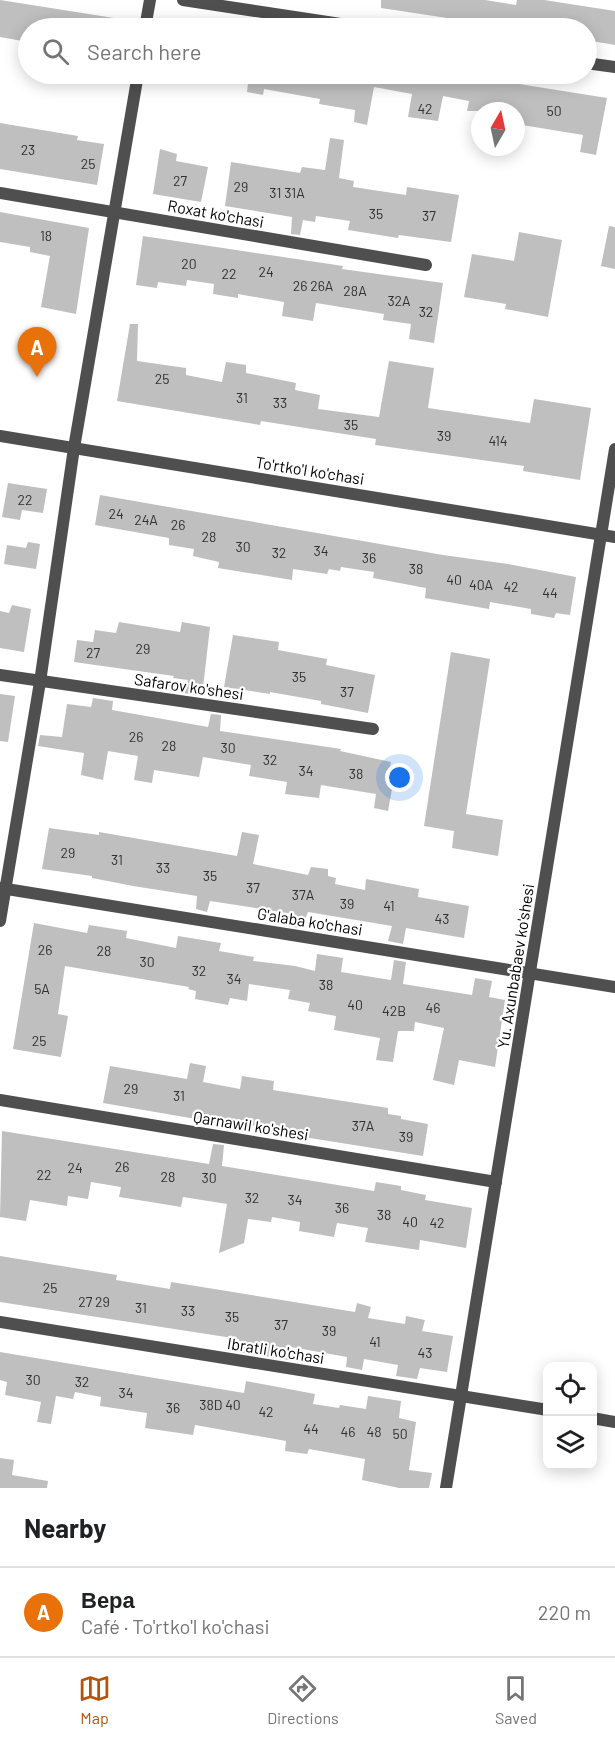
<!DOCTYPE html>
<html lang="en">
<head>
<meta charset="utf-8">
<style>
  :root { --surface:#fff; --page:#f2f2f2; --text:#202124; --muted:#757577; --line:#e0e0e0; --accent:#b45309 }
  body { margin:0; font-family:Barlow,sans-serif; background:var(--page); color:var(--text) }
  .controls { position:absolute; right:18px; bottom:18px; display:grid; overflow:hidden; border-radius:12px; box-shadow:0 3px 15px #0003 }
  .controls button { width:54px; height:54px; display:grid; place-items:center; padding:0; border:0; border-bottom:2px solid var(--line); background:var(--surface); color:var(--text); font:30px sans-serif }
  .compass { position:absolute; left:471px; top:102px; width:54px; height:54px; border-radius:50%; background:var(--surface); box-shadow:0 3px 15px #0003; rotate:9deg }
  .you { position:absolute; left:400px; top:778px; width:21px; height:21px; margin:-15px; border:4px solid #fff; border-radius:50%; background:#1a73e8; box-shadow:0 0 0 9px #1a73e833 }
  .badge { display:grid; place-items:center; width:39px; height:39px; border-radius:50%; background:var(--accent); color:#fff; font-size:20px; font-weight:700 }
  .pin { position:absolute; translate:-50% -50px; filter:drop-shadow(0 2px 3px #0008) }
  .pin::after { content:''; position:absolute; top:32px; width:21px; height:18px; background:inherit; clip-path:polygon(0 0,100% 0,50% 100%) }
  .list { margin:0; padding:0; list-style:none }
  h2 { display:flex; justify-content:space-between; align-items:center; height:78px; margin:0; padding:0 24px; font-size:26px }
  h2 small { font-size:20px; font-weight:400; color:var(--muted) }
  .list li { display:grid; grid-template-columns:39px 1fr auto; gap:18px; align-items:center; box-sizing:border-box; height:90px; padding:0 24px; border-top:2px solid var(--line) }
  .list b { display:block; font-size:22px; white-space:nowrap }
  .list p { margin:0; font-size:20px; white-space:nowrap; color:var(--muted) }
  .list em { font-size:20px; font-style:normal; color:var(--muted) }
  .icon { flex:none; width:33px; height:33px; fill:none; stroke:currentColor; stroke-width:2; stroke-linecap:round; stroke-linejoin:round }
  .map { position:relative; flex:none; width:615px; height:1488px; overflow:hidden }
  .search { position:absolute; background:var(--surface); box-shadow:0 3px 15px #0003; left:18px; right:18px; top:18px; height:66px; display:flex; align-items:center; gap:15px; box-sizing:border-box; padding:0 21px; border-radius:33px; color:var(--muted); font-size:22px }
  .sheet { height:168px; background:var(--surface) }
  nav { display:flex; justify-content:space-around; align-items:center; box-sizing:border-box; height:84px; border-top:2px solid var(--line); background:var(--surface); font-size:16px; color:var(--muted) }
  nav a { display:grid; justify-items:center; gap:3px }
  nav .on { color:var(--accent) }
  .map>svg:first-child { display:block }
  .building { fill:#bfbfbf }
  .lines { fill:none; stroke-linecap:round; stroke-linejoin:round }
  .minor { stroke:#4f4f4f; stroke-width:12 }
  .tertiary { stroke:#4f4f4f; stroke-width:12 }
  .labels { text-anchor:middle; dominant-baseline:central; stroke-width:4.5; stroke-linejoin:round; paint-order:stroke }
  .number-label { font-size:14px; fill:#303030 }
  .street-label { font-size:16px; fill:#000; stroke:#fff }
</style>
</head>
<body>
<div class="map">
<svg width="615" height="1488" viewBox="0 0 615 1488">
  <rect width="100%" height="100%" fill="#fff"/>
  <g class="building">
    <polygon points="0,0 133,21 133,28 28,28 28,42 0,37"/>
    <polygon points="381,0 485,0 516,5 517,0 544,0 615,11 615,45 586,40 586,28 513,28 381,8"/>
    <polygon points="249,74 428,74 452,77 453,74 457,74 607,98 596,155 580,152 583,135 516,124 516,111 467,111 469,101 443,96 438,121 408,117 412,94 374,87 367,125 354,122 355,110 319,104 320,99 264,89 263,95 247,92"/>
    <polygon points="0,123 78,136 77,140 104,144 97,185 0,169"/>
    <polygon points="330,138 344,140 339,178 354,181 353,187 406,195 407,187 459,195 451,242 399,235 398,238 348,230 350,221 316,216 315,222 303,220 300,235 291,234 292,217 225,206 231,162 300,173 302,167 325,170"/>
    <polygon points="160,149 177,154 176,161 208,167 201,202 153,194"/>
    <polygon points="0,212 89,228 76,314 41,307 50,256 30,252 30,247 0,242"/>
    <polygon points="609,226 615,227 615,269 601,266"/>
    <polygon points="519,232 562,240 548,317 505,309 506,304 464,297 472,254 514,261"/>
    <polygon points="143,236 343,266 342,269 443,283 434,343 409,339 411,324 383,320 384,314 316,303 313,321 282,316 284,302 238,294 238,298 213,294 214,284 187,280 186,286 158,282 157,288 136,285"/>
    <polygon points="130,324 138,324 137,361 186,368 186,375 222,382 226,362 246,365 246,373 296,383 295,390 320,395 318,409 379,417 389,361 434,368 428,408 530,423 534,399 591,408 580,480 523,471 524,466 375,445 376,439 261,421 260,425 117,401"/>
    <polygon points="8,483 47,489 43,513 22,510 20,520 2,517"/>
    <polygon points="100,495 443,555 508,564 576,577 570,615 556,613 554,618 531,614 531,609 490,602 489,609 425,598 426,588 373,578 374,572 341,567 340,571 329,569 327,574 293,569 292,580 218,568 219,562 193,556 194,549 169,545 169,538 95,525"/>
    <polygon points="28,542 40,544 36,569 4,564 7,545 26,548"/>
    <polygon points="12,605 31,609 24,652 0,648 0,611 9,613"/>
    <polygon points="119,622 180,632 182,622 210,627 202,696 184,693 188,680 173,678 174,676 74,662 77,640 93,642 95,630 116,633"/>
    <polygon points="233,635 279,642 278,650 327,659 326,665 375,675 368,713 321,704 321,701 270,692 270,694 224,687"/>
    <polygon points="451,652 490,659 466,814 503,820 498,856 452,848 454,831 424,826"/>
    <polygon points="0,694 15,696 8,742 0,741"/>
    <polygon points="93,698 113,701 112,710 208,727 211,714 221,715 220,731 341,749 340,751 391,762 389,772 395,773 388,811 374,808 376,794 321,785 319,798 285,794 287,782 249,776 251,765 203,757 199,777 154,770 152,783 134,780 138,756 108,751 103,780 81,775 84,753 38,746 40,735 62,737 67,704 91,707"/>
    <polygon points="49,828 99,835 99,832 237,856 242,832 259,835 253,864 308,875 311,867 328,869 328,876 336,878 335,884 365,890 366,879 419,889 418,897 469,906 464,938 406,928 403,944 388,941 392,926 308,912 302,928 292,927 294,914 210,901 207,912 196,909 197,896 133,886 92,878 92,876 42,869"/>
    <polygon points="34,923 87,933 89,925 127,931 126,938 176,948 178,936 221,943 219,951 254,957 253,961 295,966 315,971 317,954 343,958 341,972 391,980 394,960 406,962 403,984 472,995 475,978 492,981 489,997 505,1000 495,1067 459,1060 454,1085 433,1080 444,1028 415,1022 414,1031 398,1031 393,1062 376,1060 380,1038 334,1030 336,1016 308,1011 310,1003 288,999 290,990 249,984 247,1001 230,998 228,1005 195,999 196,991 188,989 189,987 65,966 58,1014 68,1016 61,1057 13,1049"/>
    <polygon points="190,1063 206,1066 203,1082 240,1089 242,1076 274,1081 273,1090 388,1108 388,1114 401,1116 401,1119 428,1124 423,1156 291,1135 291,1133 245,1124 244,1132 218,1128 219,1123 196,1119 103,1103 110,1066 187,1079"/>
    <polygon points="2,1131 209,1164 213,1144 224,1145 222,1166 374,1191 376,1182 401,1186 401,1190 426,1195 425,1200 472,1208 466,1248 420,1240 419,1250 365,1242 368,1228 337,1223 334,1237 299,1231 300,1222 272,1217 271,1222 248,1219 244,1243 219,1253 227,1204 183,1197 181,1207 157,1203 119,1197 121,1187 91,1182 88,1199 68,1196 67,1206 30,1200 26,1221 0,1217"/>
    <polygon points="0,1256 117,1275 116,1280 170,1289 171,1282 355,1312 357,1303 371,1307 368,1318 405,1324 406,1316 425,1320 422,1331 453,1336 447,1372 420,1368 417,1379 396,1376 398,1365 364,1359 362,1370 346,1367 347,1357 291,1347 289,1360 237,1352 239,1339 0,1302"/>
    <polygon points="0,1352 244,1393 246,1381 315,1394 313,1404 339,1408 340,1405 366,1409 368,1396 401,1401 399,1418 416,1422 409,1470 432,1473 429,1488 399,1488 362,1480 365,1459 309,1449 307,1454 285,1451 286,1441 195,1425 193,1435 145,1428 147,1413 100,1406 101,1397 75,1392 73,1399 56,1396 51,1424 37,1422 41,1402 5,1395 7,1382 0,1380"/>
    <polygon points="0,1458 14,1460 12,1475 48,1481 47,1488 0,1488"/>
  </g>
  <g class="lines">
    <g class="minor">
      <polyline points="183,0 367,28"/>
      <polyline points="145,28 150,0"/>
      <polyline points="586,63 615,67"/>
      <polyline points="0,193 426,265"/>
      <polyline points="0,675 373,729"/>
      <polyline points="0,921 40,682 74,448 138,74"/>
      <polyline points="0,1100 496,1182"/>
      <polyline points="0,1322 548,1410"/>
      <polyline points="592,1418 615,1422"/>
      <polyline points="446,1488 615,449"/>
    </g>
    <g class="tertiary">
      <polyline points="0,436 615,537"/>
      <polyline points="0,888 615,987"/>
    </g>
  </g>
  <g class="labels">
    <g class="number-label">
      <text x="425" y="108">42</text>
      <text x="554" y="110">50</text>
      <text x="28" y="149">23</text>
      <text x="88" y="163">25</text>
      <text x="180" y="180">27</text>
      <text x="241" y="186">29</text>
      <text x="287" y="192">31 31A</text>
      <text x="376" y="213">35</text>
      <text x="429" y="215">37</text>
      <text x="46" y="235">18</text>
      <text x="189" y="263">20</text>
      <text x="266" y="271">24</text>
      <text x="229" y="273">22</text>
      <text x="313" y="285">26 26A</text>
      <text x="355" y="290">28A</text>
      <text x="399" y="300">32A</text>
      <text x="426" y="311">32</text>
      <text x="162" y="378">25</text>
      <text x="242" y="397">31</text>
      <text x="280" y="402">33</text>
      <text x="351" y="424">35</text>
      <text x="444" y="435">39</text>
      <text x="498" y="440">414</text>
      <text x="25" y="499">22</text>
      <text x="116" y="513">24</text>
      <text x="146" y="519">24A</text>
      <text x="178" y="524">26</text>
      <text x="209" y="536">28</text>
      <text x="243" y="546">30</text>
      <text x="321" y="550">34</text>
      <text x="279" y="552">32</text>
      <text x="369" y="557">36</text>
      <text x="416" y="568">38</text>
      <text x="454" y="579">40</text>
      <text x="481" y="584">40A</text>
      <text x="511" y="586">42</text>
      <text x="550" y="592">44</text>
      <text x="143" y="648">29</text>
      <text x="93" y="652">27</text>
      <text x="299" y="676">35</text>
      <text x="347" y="691">37</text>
      <text x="136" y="736">26</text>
      <text x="169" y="745">28</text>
      <text x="228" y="747">30</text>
      <text x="270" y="759">32</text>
      <text x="306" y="770">34</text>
      <text x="356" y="773">38</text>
      <text x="68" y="852">29</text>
      <text x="117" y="859">31</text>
      <text x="163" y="867">33</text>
      <text x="210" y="875">35</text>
      <text x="253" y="887">37</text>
      <text x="303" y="894">37A</text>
      <text x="347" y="903">39</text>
      <text x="389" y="905">41</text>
      <text x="442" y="918">43</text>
      <text x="45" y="949">26</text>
      <text x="104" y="950">28</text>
      <text x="147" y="961">30</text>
      <text x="199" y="970">32</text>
      <text x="234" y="978">34</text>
      <text x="326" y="984">38</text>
      <text x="42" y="988">5A</text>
      <text x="355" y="1004">40</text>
      <text x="433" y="1007">46</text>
      <text x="394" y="1010">42B</text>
      <text x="39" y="1040">25</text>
      <text x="131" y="1088">29</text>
      <text x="179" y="1095">31</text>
      <text x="363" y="1125">37A</text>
      <text x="406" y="1136">39</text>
      <text x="122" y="1166">26</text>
      <text x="75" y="1167">24</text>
      <text x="44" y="1174">22</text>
      <text x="168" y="1176">28</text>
      <text x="209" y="1177">30</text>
      <text x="252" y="1197">32</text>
      <text x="295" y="1199">34</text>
      <text x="342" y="1207">36</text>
      <text x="384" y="1214">38</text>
      <text x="410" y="1221">40</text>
      <text x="437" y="1222">42</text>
      <text x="50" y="1287">25</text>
      <text x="94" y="1301">27 29</text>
      <text x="141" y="1307">31</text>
      <text x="188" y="1310">33</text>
      <text x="232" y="1316">35</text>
      <text x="281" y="1324">37</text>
      <text x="329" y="1330">39</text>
      <text x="375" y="1341">41</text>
      <text x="425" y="1352">43</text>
      <text x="33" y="1379">30</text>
      <text x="82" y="1381">32</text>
      <text x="126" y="1392">34</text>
      <text x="220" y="1404">38D 40</text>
      <text x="173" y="1407">36</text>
      <text x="266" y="1411">42</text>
      <text x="311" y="1428">44</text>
      <text x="348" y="1431">46</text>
      <text x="374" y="1431">48</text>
      <text x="400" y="1433">50</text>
    </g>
    <g class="street-label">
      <text transform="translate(216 213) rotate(10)">Roxat ko'chasi</text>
      <text transform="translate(310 470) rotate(9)">To'rtko'l ko'chasi</text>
      <text transform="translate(189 686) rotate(8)">Safarov ko'shesi</text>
      <text transform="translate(310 921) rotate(9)">G'alaba ko'chasi</text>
      <text transform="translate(515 966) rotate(-81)">Yu. Axunbabaev ko'shesi</text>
      <text transform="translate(251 1125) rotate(9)">Qarnawil ko'shesi</text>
      <text transform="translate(276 1350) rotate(9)">Ibratli ko'chasi</text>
    </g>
  </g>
</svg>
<div class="controls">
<button><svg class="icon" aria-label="locate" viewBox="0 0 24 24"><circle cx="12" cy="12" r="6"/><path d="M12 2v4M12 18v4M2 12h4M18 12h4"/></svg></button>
<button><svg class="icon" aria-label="layers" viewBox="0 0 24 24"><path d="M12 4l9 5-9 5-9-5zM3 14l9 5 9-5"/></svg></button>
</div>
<svg class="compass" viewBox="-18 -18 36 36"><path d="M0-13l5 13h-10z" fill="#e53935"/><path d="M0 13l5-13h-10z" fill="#757577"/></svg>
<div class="you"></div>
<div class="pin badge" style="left:37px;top:377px;background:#e8710a">A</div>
<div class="search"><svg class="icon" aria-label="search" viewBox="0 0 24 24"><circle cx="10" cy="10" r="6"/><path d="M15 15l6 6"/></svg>Search here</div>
</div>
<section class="sheet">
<h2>Nearby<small></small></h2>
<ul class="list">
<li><span class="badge" style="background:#e8710a">A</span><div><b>Вера</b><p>Café · To'rtko'l ko'chasi</p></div><em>220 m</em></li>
</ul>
</section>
<nav>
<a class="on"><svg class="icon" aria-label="map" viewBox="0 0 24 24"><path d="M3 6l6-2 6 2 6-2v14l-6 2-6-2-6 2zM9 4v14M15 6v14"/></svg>Map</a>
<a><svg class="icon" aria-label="directions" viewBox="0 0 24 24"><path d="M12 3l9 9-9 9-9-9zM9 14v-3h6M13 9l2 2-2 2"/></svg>Directions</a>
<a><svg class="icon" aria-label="saved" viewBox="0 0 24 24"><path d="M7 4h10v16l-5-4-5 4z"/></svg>Saved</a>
</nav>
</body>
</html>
